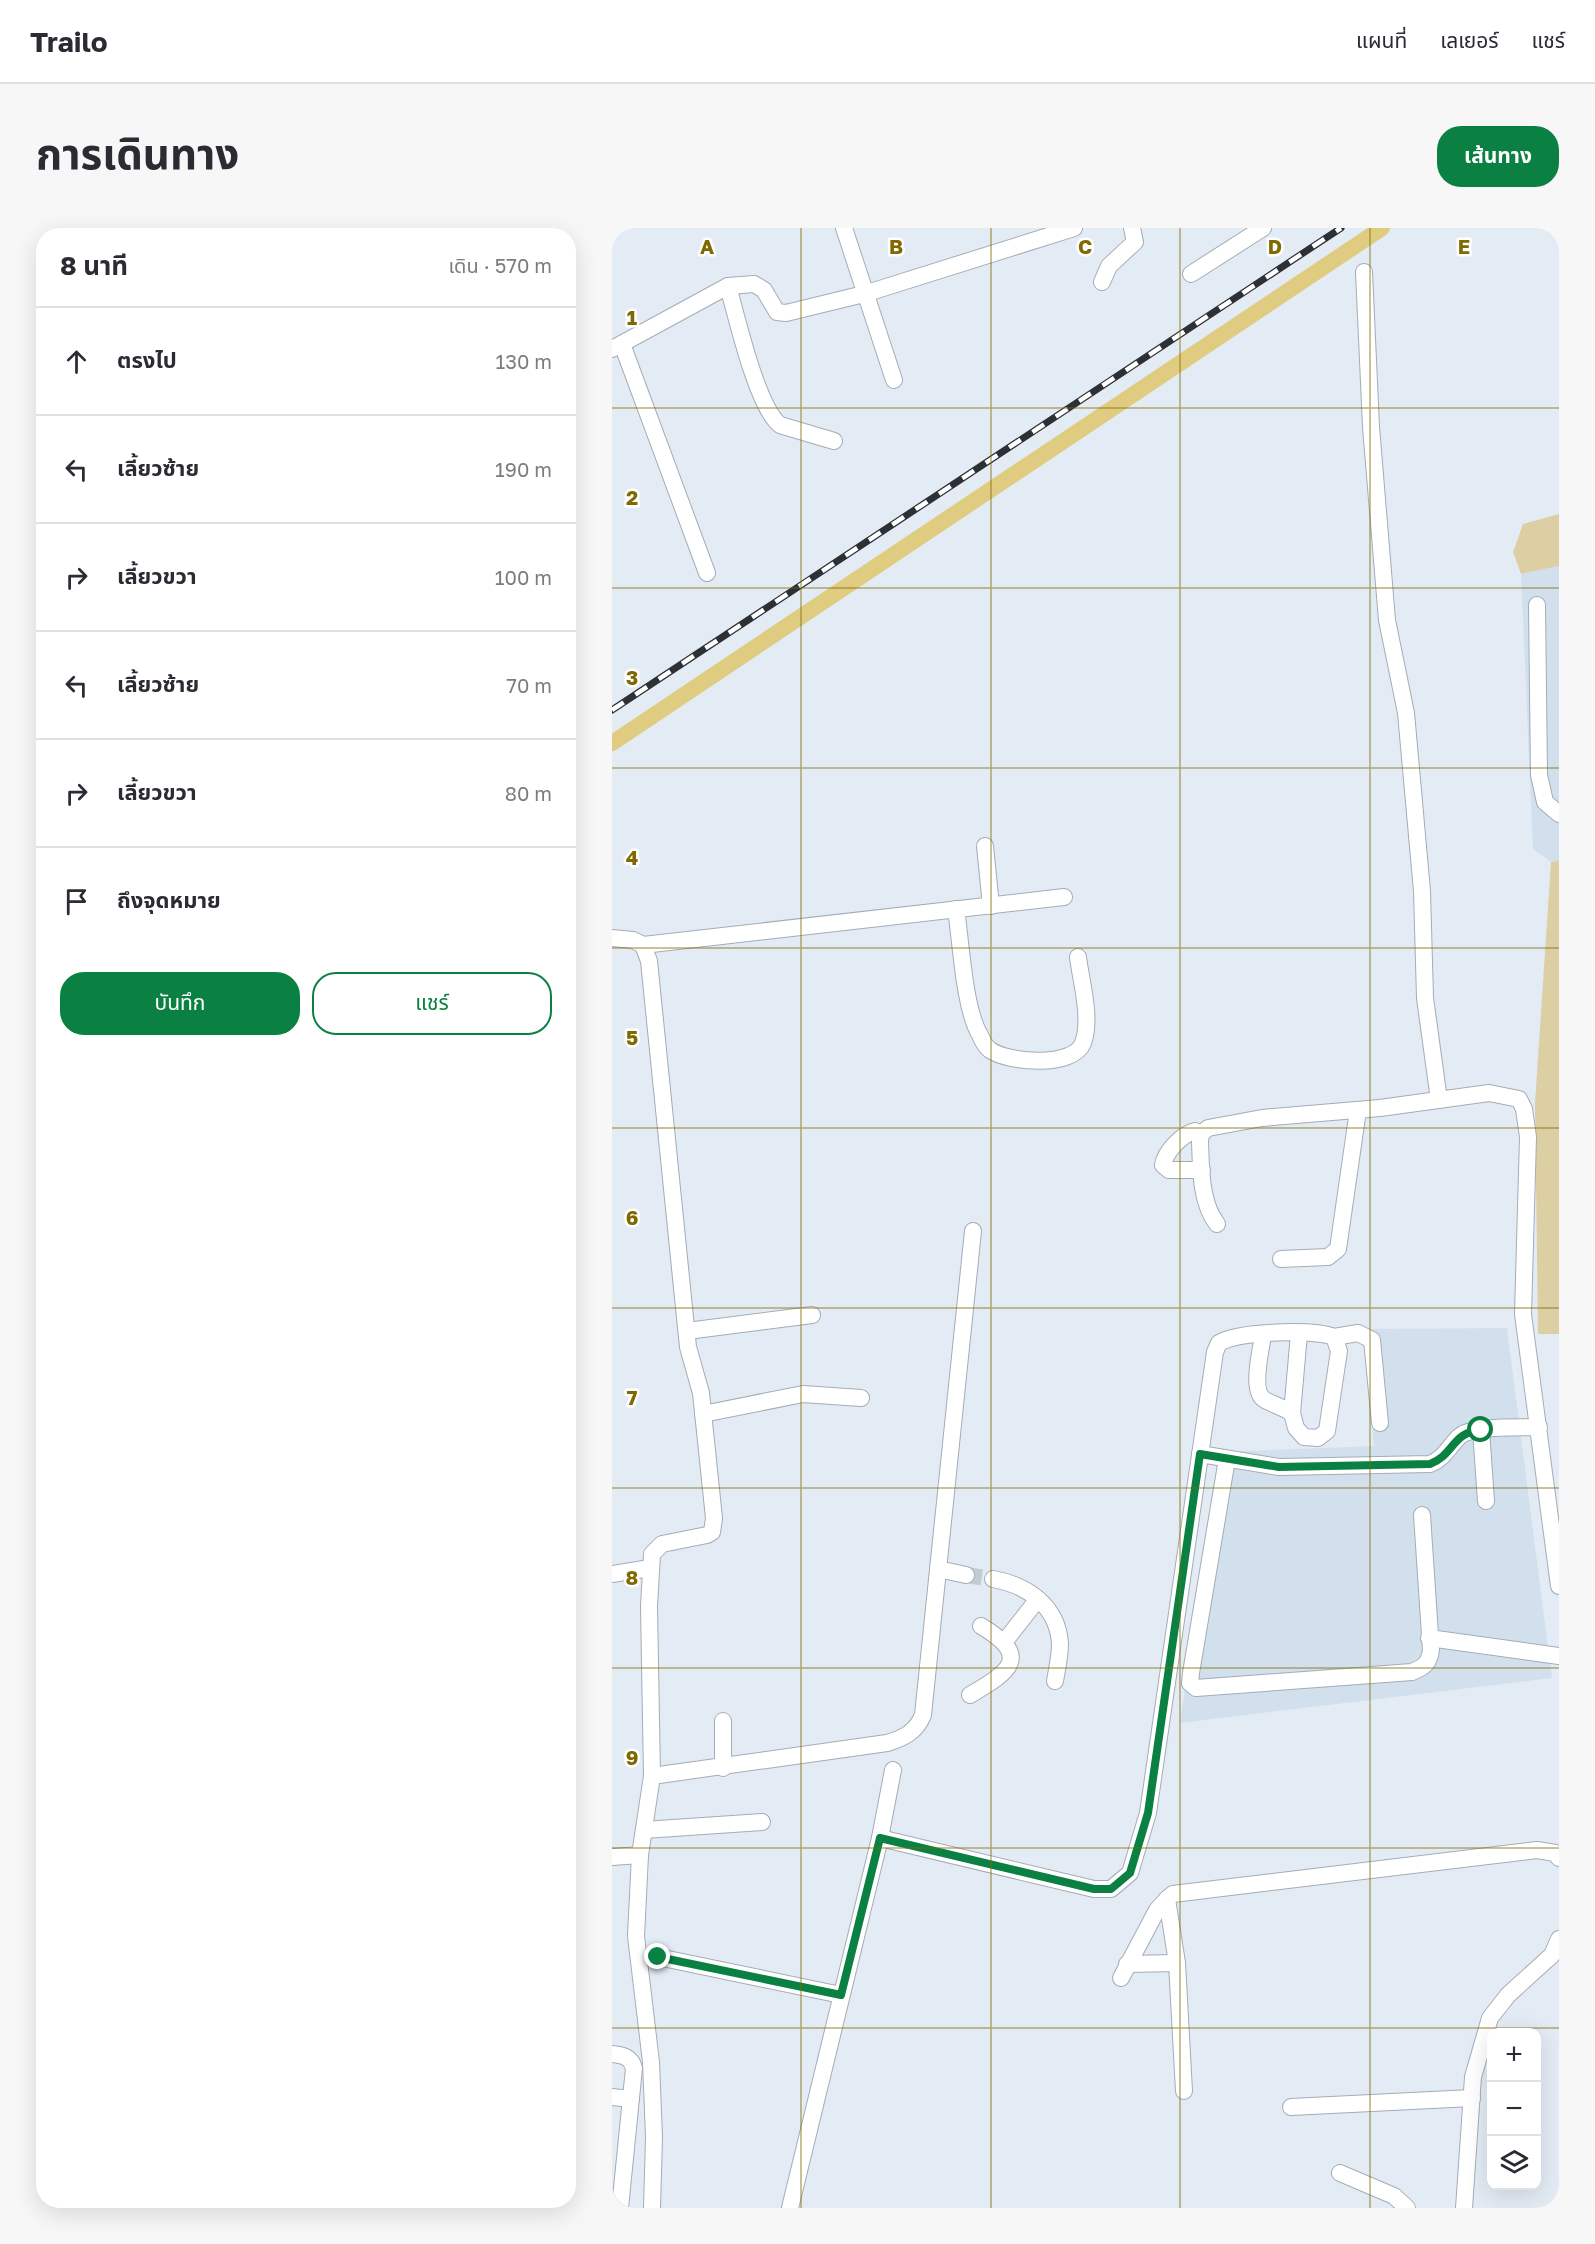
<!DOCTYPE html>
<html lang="th">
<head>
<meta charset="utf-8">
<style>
  :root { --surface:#fff; --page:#f7f7f7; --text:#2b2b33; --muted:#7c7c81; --line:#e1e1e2; --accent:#0b8043 }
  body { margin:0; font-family:"Golos Text","Noto Sans Thai",sans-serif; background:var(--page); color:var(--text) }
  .controls { position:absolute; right:18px; bottom:18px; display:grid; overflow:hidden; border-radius:12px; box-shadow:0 6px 24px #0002 }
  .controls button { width:54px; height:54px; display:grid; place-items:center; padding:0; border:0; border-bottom:2px solid var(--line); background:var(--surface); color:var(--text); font:30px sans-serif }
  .stop { position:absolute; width:18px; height:18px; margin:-14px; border:4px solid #0b8043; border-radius:50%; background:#fff }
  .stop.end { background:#0b8043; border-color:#fff; box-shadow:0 2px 6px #0008 }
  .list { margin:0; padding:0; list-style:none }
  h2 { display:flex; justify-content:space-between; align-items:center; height:78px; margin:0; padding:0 24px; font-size:26px }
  h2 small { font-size:20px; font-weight:400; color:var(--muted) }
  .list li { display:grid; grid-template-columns:39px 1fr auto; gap:18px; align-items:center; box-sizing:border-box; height:108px; padding:0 24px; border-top:2px solid var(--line) }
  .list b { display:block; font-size:22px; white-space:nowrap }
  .list em { font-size:20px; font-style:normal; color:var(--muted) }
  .actions { display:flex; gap:12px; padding:18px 24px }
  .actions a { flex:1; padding:14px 0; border:2px solid var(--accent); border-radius:24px; text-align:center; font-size:21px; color:var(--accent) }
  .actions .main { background:var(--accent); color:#fff }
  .icon { flex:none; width:33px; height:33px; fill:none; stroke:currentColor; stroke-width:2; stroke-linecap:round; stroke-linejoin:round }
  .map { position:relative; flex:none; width:947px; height:1980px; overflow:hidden; border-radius:24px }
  header { display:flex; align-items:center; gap:36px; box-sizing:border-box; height:84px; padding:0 30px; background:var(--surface); border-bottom:2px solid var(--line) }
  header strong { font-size:28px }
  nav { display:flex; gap:33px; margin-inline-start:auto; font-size:21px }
  .intro { display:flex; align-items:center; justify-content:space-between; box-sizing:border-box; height:144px; padding:0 36px }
  h1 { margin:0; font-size:42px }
  .button { padding:15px 27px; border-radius:24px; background:var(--accent); color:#fff; font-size:21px; font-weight:700 }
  main { display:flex; gap:36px; padding:0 36px }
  aside { flex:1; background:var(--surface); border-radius:24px; box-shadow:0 6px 24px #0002 }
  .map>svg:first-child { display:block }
  .built { fill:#d2e0ee }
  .green { fill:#dbcfa3 }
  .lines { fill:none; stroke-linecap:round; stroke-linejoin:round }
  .canal { stroke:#e0cc81; stroke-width:16 }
  .minor-tunnel { stroke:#c3cbd3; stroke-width:16; stroke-dasharray:16 8; stroke-linecap:butt }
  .minor-casing { stroke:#a4acb5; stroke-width:18 }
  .minor { stroke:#fff; stroke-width:16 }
  .rail-casing { stroke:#2d3034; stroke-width:7 }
  .rail { stroke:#fff; stroke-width:4.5; stroke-dasharray:14; stroke-linecap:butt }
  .route { stroke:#0b8043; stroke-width:8 }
  .grid { fill:none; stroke:#7f6900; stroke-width:1.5; stroke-opacity:0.55 }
  .grid-label { font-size:20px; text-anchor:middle; font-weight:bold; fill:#7f6900; stroke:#fff; stroke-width:5; stroke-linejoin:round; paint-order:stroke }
</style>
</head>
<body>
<header>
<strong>Trailo</strong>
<nav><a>แผนที่</a><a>เลเยอร์</a><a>แชร์</a></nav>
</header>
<div class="intro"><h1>การเดินทาง</h1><a class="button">เส้นทาง</a></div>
<main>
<aside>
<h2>8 นาที<small>เดิน · 570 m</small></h2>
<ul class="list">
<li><svg class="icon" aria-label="ahead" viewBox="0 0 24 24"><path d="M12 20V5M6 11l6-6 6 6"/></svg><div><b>ตรงไป</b></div><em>130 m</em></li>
<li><svg class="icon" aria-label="left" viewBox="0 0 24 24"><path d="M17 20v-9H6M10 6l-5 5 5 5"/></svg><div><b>เลี้ยวซ้าย</b></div><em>190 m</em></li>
<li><svg class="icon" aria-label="right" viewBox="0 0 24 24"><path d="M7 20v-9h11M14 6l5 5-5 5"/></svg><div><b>เลี้ยวขวา</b></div><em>100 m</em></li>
<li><svg class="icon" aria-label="left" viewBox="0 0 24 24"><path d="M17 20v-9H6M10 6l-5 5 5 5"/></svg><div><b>เลี้ยวซ้าย</b></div><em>70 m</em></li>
<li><svg class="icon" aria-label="right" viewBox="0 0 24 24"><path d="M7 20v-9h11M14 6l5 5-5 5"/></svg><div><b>เลี้ยวขวา</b></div><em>80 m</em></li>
<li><svg class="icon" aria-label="arrive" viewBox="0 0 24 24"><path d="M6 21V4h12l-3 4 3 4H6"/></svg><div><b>ถึงจุดหมาย</b></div></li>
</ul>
<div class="actions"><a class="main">บันทึก</a><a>แชร์</a></div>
</aside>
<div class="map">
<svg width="947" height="1980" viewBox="0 0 947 1980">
  <rect width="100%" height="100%" fill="#e3ecf5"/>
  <g class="built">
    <polygon points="947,338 947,633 939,634 921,621 909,346"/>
    <polygon points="895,1100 940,1450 568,1495 607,1224 762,1218 752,1101"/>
  </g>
  <g class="green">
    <polygon points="947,286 947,338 909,346 901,324 911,296"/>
    <polygon points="947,633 947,1106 926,1106 923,875 939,634"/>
  </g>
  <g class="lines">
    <polyline class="canal" points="0,515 770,0"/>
    <polyline class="minor-tunnel" points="354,1347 381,1351"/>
    <defs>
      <g id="minor">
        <polyline points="232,0 282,152"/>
        <polyline points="752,44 759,199 775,392 794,485 810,663 813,770 827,872"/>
        <polyline points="579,46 651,0"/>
        <polyline points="490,54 497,38 523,14 520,0"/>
        <path d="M 116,58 C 125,90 145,179 168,197 L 222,213"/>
        <polyline points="10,116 95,345"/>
        <polyline points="0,121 116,58 142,56 152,62 165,84 174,85 252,66 462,0"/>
        <polyline points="925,377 927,547 933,574 947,586"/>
        <polyline points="373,618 379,678"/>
        <path d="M 344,681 C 349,714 352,781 368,807 C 370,812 374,819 378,822 C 397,835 461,840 471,815 C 480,790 469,754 466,729"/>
        <polyline points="0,710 21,712 31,717 37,733 76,1119 89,1165 102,1290 100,1304 95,1307 50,1316 40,1326 37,1378 40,1548"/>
        <polyline points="31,717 452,669"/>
        <path d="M 589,906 L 583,903 C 570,906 553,924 551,937 L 557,942 L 590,942"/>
        <path d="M 605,996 C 588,974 589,939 588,913 L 589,906 L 596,900 L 650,890 L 768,880 L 877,865 L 907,871 L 912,881 L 916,909 L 911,1086 L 947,1358"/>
        <polyline points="669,1031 716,1029 726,1021 746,882"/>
        <polyline points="75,1103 200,1087"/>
        <polyline points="722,1109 746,1105 760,1112 768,1195"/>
        <polyline points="680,1185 687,1106"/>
        <polyline points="91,1186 191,1166 249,1170"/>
        <polyline points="869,1202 874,1273"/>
        <path d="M 588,1226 L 667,1239 L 818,1236 C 833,1230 837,1218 848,1208 C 861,1197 909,1200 927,1199"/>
        <path d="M 615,1231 L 579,1445 L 578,1455 L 584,1460 L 800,1444 C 812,1439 817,1436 819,1422 L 810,1287"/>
        <polyline points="326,1341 354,1347"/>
        <polyline points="0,1346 38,1340"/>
        <path d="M 381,1351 C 415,1357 446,1378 448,1416 C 448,1428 445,1441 443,1453"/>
        <polyline points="817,1410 947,1428"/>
        <polyline points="393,1413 426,1371"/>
        <path d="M 358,1467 C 397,1444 421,1429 369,1398"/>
        <polyline points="111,1540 111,1493"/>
        <polyline points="32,1602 150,1594"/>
        <path d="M 268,1610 L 482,1661 L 499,1661 L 518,1645 L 536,1585 L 603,1124 L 607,1115 C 627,1103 701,1101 722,1109 L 727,1123 L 715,1203 L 706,1210 L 692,1209 L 684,1200 L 680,1185 C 671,1179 662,1177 653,1172 C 638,1164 649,1122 651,1107"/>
        <polyline points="0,1629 28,1627"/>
        <polyline points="46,1729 229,1767"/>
        <polyline points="515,1736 565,1735"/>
        <polyline points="509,1750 545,1682 555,1671"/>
        <path d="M 0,1826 C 11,1827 19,1829 22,1840 L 8,1980"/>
        <polyline points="572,1863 565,1735 555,1671 561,1666 925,1622 943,1625 947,1630"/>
        <polyline points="0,1869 19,1871"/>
        <polyline points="679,1879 860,1870"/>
        <polyline points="728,1945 782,1968 795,1980"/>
        <path d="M 40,1980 L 42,1909 L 39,1834 L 24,1708 L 28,1627 L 40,1548 L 275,1515 C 292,1510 304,1504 311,1487 L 361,1003"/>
        <polyline points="178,1980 268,1610 281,1542"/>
        <polyline points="852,1980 861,1849 878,1790 896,1767 940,1727 947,1711"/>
      </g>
    </defs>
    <use href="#minor" class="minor-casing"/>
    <use href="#minor" class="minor"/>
    <defs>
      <polyline id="rail" points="0,482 729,0"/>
    </defs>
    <use href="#rail" class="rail-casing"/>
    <use href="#rail" class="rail"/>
  </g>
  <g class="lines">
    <path class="route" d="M 46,1729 L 229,1767 L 268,1610 L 482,1661 L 499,1661 L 518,1645 L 536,1585 L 588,1226 L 667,1239 L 818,1236 C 842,1227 840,1204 869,1202"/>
  </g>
  <path class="grid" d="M 189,0 L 189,1980M 379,0 L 379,1980M 568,0 L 568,1980M 758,0 L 758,1980M 0,180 L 947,180M 0,360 L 947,360M 0,540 L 947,540M 0,720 L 947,720M 0,900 L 947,900M 0,1080 L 947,1080M 0,1260 L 947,1260M 0,1440 L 947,1440M 0,1620 L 947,1620M 0,1800 L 947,1800"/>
  <g class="grid-label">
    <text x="95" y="26">A</text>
    <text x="284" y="26">B</text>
    <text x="473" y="26">C</text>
    <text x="663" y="26">D</text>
    <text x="852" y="26">E</text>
    <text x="20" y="97">1</text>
    <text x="20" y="277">2</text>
    <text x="20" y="457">3</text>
    <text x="20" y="637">4</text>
    <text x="20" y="817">5</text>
    <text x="20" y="997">6</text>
    <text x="20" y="1177">7</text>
    <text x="20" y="1357">8</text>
    <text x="20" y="1537">9</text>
  </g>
</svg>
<div class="controls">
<button>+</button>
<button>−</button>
<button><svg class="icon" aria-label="layers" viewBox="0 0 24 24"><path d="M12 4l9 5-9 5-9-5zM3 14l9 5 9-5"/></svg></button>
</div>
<div class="stop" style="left:869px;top:1202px"></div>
<div class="stop end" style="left:46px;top:1729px"></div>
</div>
</main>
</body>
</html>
